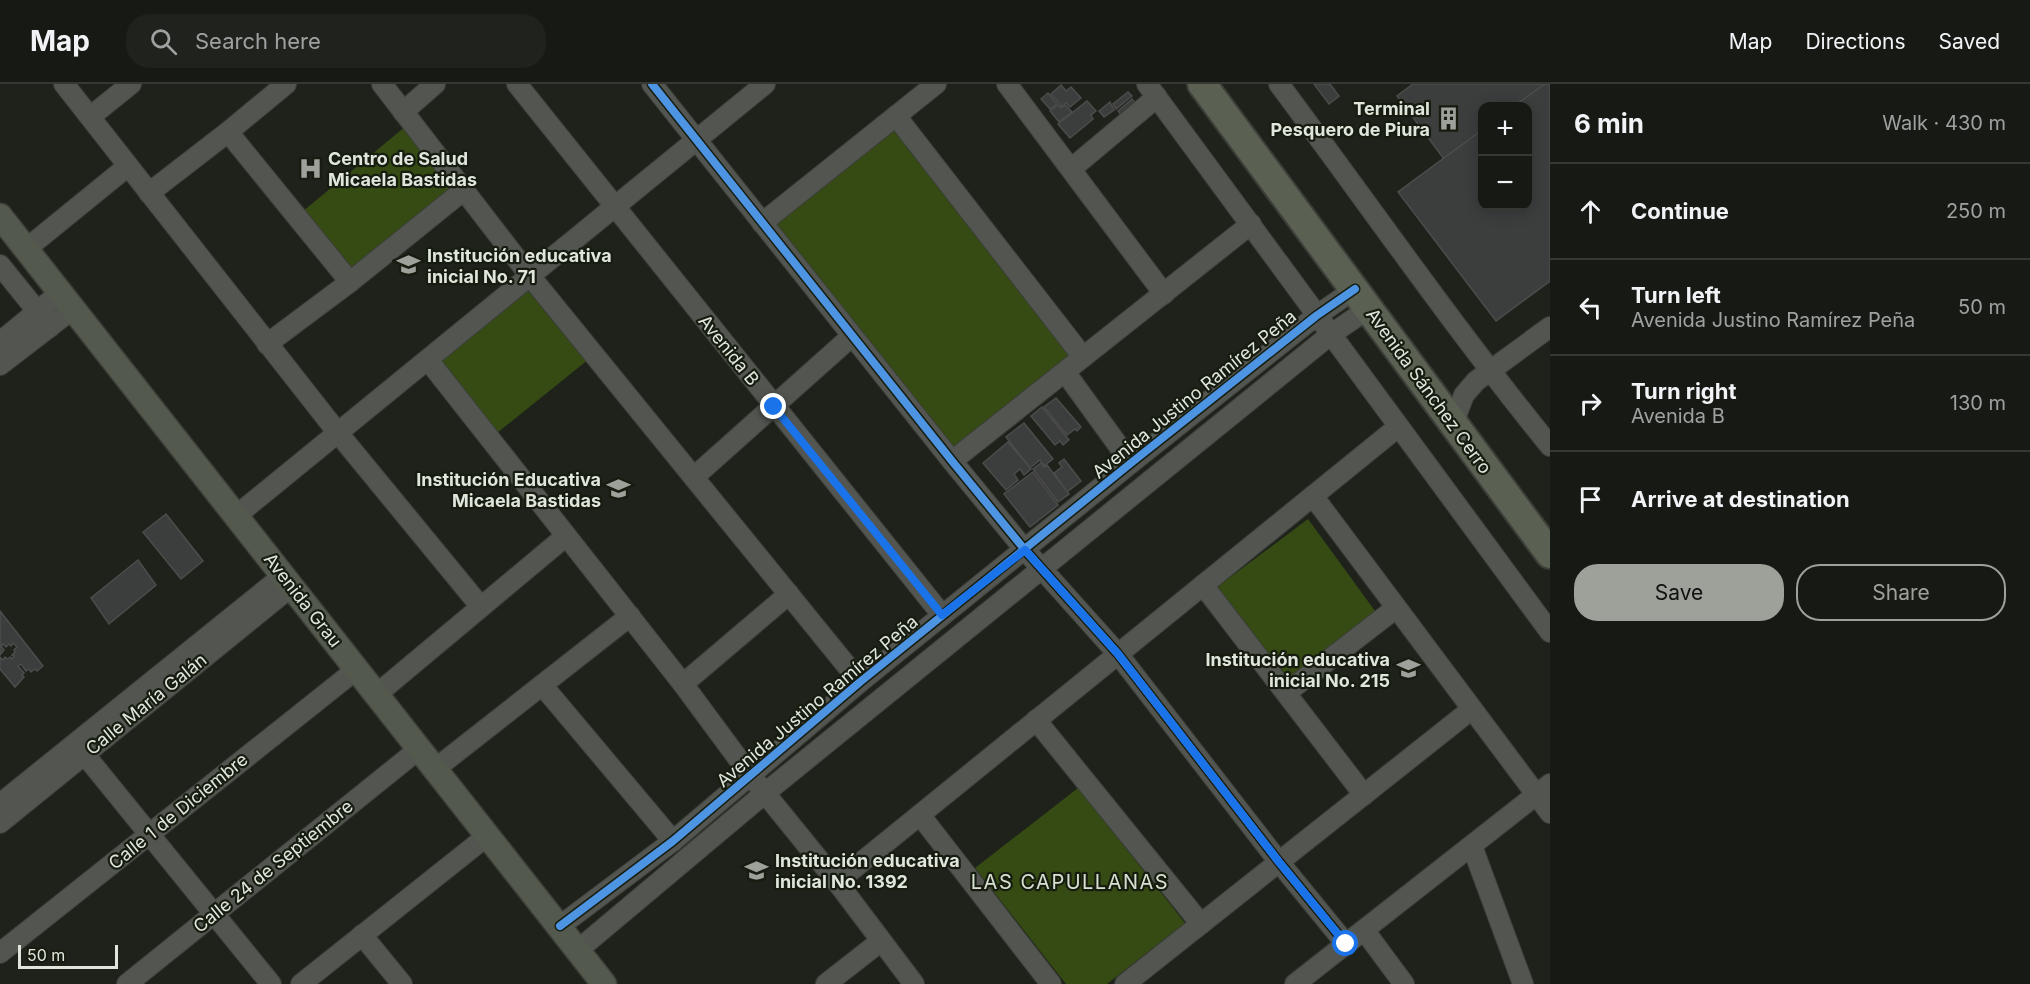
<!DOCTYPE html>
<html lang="en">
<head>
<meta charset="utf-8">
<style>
  :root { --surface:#171a14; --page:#20231d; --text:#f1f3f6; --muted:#9ea1a0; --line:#363834; --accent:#9da199 }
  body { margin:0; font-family:Inter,sans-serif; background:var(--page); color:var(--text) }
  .controls { position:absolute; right:18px; top:18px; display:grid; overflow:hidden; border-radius:12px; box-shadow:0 3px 15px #0003 }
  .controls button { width:54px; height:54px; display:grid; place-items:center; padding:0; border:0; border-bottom:2px solid var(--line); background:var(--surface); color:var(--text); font:30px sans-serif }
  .scale { position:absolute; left:18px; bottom:15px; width:100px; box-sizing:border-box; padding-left:6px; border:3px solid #e1e6dd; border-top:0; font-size:16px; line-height:21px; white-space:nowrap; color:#e1e6dd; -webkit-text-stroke:4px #161c0f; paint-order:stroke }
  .stop { position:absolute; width:18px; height:18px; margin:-14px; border:4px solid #1a73e8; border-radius:50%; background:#fff }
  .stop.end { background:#1a73e8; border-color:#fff; box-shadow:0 2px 6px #0008 }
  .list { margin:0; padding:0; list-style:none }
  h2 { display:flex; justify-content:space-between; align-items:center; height:78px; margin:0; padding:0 24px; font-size:26px }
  h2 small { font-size:20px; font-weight:400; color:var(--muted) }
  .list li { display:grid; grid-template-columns:39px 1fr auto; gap:18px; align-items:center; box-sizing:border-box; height:96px; padding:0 24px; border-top:2px solid var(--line) }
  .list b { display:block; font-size:22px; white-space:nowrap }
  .list p { margin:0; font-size:20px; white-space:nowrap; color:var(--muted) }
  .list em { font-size:20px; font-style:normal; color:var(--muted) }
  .actions { display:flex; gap:12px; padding:18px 24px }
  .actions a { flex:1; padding:14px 0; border:2px solid var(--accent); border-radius:24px; text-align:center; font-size:21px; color:var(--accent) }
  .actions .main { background:var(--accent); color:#111 }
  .icon { flex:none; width:33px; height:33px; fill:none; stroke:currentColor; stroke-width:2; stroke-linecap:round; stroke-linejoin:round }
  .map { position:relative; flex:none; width:1550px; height:900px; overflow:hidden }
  header { display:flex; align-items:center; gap:36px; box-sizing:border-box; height:84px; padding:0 30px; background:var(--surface); border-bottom:2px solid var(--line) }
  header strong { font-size:28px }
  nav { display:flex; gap:33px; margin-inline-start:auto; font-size:21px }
  .search { width:420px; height:54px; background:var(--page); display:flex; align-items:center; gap:15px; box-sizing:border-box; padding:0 21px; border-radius:24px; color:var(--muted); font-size:22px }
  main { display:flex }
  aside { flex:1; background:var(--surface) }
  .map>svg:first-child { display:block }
  .green { fill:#354b13 }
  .building { fill:#3c3d3d; stroke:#4c4c4c; stroke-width:1.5 }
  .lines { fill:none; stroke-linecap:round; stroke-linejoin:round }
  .minor-casing { stroke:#3c3f39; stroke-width:22 }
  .major-casing { stroke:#3c3f39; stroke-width:27 }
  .highway-casing { stroke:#3c3f39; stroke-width:32 }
  .minor { stroke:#525550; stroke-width:20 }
  .major { stroke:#54594e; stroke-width:24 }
  .highway { stroke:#5a6052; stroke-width:28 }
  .cycleway-casing { stroke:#161c0f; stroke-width:11 }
  .cycleway { stroke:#4d94e3; stroke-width:8 }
  .route { stroke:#1a73e8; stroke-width:8 }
  .labels { text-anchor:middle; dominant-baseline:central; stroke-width:4.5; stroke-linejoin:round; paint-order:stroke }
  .poi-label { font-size:18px; font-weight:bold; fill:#e1e6dd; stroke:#161c0f; text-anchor:end }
  .street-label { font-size:18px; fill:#e1e6dd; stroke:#161c0f }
  .neighbourhood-label { font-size:20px; letter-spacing:1.5px; fill:#d7e0cf; stroke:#161c0f }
</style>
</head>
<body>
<header>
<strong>Map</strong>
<div class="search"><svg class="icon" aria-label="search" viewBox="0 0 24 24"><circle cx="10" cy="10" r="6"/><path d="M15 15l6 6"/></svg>Search here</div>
<nav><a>Map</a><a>Directions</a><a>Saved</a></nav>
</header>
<main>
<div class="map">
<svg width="1550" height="900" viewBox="0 0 1550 900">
  <rect width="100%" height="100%" fill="#1f221b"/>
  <g class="green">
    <polygon points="406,42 454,104 352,188 302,128"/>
    <polygon points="894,44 1075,272 954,367 773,139"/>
    <polygon points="529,201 589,275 497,349 437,275"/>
    <polygon points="1308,435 1378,531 1287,604 1213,506"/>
    <polygon points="1078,704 1185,839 1107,900 1066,900 975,784"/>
  </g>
  <g class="building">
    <polygon points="1314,0 1330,0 1339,12 1329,20"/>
    <polygon points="1413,0 1545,0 1514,22 1482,22 1482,46 1444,75 1397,12"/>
    <polygon points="1545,0 1550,0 1550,197 1496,237 1398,108 1482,46 1482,122 1528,122 1528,22 1514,22"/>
    <polygon points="1061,1 1066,7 1071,3 1081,14 1070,23 1066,19 1062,23 1051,10"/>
    <polygon points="1128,8 1132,12 1116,25 1113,20"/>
    <polygon points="1048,9 1057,20 1050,25 1041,15"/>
    <polygon points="1132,15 1138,23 1124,34 1118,27"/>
    <polygon points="1087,17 1096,27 1091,31 1093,35 1070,54 1058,40"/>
    <polygon points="1110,18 1114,26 1104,33 1099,27"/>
    <polygon points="1058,21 1061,24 1065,21 1072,28 1059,38 1050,27"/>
    <polygon points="1056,314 1081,343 1077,347 1075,345 1067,351 1044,323"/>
    <polygon points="1042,323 1069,356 1063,361 1060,357 1055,361 1031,332"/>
    <polygon points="1024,339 1053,375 1044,382 1040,376 1030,384 1006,353"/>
    <polygon points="1008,358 1031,385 1024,391 1020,385 1014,390 1018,396 1006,406 983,379"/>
    <polygon points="1064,375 1081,397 1067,408 1054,389 1062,383 1059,379"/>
    <polygon points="1041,379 1044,383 1047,381 1069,410 1058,418 1033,385"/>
    <polygon points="1033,388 1058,421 1030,443 1004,410"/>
    <polygon points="166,430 203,477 181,495 143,448"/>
    <polygon points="138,476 156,501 109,540 91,514"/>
    <polygon points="0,527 43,582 37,587 35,585 31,588 29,585 26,587 21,580 18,582 24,589 22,591 24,593 15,603 0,585 0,573 3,576 5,573 8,575 10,573 12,575 14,572 12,571 15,568 14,566 17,563 13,559 11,562 9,560 6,563 3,560 1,562 4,566 0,571"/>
  </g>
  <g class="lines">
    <defs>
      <g id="minor">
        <polyline points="64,0 338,349 481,523"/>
        <polyline points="382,0 530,192 860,598"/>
        <polyline points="517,0 942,531"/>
        <polyline points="652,0 952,377 1025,466 1118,570 1279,778 1346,860"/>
        <polyline points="1007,0 1164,210"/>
        <polyline points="1147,0 1550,548"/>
        <path d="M 1279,0 C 1369,121 1455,245 1550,362"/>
        <polyline points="403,28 435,0"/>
        <polyline points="896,32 1083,273"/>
        <polyline points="90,33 131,0"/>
        <polyline points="228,48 350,198"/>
        <polyline points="1071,85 1157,13"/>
        <polyline points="149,109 228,48 286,0"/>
        <polyline points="762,139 936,0"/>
        <polyline points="26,165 128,82"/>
        <polyline points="0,181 50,243"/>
        <polyline points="0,258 61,208"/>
        <polyline points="267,260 350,198 464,106"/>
        <polyline points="428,276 683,600 751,692 837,798 914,900"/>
        <polyline points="0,281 74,224"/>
        <polyline points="1065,288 1131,379"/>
        <polyline points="1453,340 1464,311 1476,297 1550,243"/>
        <polyline points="952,377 1251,140"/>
        <polyline points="694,393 852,252"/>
        <polyline points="1313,412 1550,729"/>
        <polyline points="237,431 765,0"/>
        <polyline points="1203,501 1364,711"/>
        <polyline points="683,600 789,510"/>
        <polyline points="542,601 673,757"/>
        <polyline points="1286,609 1396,524"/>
        <polyline points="377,610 566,452"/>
        <polyline points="1036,636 1201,840"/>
        <polyline points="76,660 271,900"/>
        <polyline points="435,685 630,532"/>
        <polyline points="0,720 284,491"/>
        <polyline points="920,731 1051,900"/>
        <polyline points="0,739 292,502"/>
        <polyline points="1472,762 1523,900"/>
        <polyline points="837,798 1398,343"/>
        <polyline points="560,842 673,757 860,598 1131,379 1316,232 1355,205"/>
        <polyline points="1364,846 1404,900"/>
        <polyline points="362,851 402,900"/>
        <polyline points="578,866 765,709 1330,251 1368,225"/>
        <polyline points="0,869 357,585"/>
        <polyline points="127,900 419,665"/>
        <polyline points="301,900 487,752"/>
        <polyline points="826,900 881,857"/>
        <polyline points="1125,900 1472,625"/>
        <polyline points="1295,900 1550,700"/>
      </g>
      <polyline id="major" points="0,132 604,900"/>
      <polyline id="highway" points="1202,0 1550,470"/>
    </defs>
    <use href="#minor" class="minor-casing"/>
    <use href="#major" class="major-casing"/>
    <use href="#highway" class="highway-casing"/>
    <use href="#minor" class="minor"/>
    <use href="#major" class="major"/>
    <use href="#highway" class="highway"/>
    <defs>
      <g id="cycleway">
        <polyline points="652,0 952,377 1025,466 1118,570 1279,778 1346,860"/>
        <polyline points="560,842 673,757 860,598 1131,379 1316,232 1355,205"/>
      </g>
    </defs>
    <use href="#cycleway" class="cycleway-casing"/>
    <use href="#cycleway" class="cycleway"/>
  </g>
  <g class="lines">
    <polyline class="route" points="774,323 942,531 1025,466 1118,570 1279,778 1346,860"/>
  </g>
  <defs>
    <symbol id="building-bare" viewBox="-9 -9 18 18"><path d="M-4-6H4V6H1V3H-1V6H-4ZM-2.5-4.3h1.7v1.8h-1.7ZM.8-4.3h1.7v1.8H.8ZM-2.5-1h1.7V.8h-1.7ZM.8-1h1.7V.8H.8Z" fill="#9da199" stroke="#161c0f" stroke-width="2.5" paint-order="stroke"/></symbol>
    <symbol id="hospital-bare" viewBox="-9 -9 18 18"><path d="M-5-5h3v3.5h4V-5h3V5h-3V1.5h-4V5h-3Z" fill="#9da199" stroke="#161c0f" stroke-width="2.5" paint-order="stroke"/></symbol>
    <symbol id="school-bare" viewBox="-9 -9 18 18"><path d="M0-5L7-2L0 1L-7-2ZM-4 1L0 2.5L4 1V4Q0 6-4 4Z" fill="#9da199" stroke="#161c0f" stroke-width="2.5" paint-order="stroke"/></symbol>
  </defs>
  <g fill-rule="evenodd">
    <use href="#building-bare" x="1432" y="18" width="33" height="33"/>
    <use href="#hospital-bare" x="294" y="68" width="33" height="33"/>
    <use href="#school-bare" x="392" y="164" width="33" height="33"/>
    <use href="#school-bare" x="602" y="388" width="33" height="33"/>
    <use href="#school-bare" x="1392" y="568" width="33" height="33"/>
    <use href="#school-bare" x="740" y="770" width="33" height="33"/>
  </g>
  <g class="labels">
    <g class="poi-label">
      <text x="1430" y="24">Terminal<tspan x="1430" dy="21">Pesquero de Piura</tspan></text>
      <text x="328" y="74" text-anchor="start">Centro de Salud<tspan x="328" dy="21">Micaela Bastidas</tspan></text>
      <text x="427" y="171" text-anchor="start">Institución educativa<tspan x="427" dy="21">inicial No. 71</tspan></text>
      <text x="601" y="395">Institución Educativa<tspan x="601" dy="21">Micaela Bastidas</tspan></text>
      <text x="1390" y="575">Institución educativa<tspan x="1390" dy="21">inicial No. 215</tspan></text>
      <text x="775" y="776" text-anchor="start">Institución educativa<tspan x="775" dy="21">inicial No. 1392</tspan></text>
    </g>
    <g class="street-label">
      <text transform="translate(729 266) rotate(51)">Avenida B</text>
      <text transform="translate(1429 307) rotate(54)">Avenida Sánchez Cerro</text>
      <text transform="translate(1194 310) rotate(-39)">Avenida Justino Ramírez Peña</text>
      <text transform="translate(303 516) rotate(52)">Avenida Grau</text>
      <text transform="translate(817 617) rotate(-40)">Avenida Justino Ramírez Peña</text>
      <text transform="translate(146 620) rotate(-39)">Calle María Galán</text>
      <text transform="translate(178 727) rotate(-39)">Calle 1 de Diciembre</text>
      <text transform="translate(273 782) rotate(-39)">Calle 24 de Septiembre</text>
    </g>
    <g class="neighbourhood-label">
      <text x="1070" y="798">LAS CAPULLANAS</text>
    </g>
  </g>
</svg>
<div class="controls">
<button>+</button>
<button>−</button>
</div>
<div class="scale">50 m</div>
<div class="stop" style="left:1346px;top:860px"></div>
<div class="stop end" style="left:774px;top:323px"></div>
</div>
<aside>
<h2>6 min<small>Walk · 430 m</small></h2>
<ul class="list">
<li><svg class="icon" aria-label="ahead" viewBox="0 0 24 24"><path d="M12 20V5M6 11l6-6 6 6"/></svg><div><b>Continue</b></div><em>250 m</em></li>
<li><svg class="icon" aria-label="left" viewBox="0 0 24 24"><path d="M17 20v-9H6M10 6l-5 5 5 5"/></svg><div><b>Turn left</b><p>Avenida Justino Ramírez Peña</p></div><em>50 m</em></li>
<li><svg class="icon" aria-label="right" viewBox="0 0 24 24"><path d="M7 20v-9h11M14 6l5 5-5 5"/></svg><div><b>Turn right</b><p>Avenida B</p></div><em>130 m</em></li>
<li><svg class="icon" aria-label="arrive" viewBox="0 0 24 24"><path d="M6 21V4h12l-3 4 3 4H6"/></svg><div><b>Arrive at destination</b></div></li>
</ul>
<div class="actions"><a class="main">Save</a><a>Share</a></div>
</aside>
</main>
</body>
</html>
